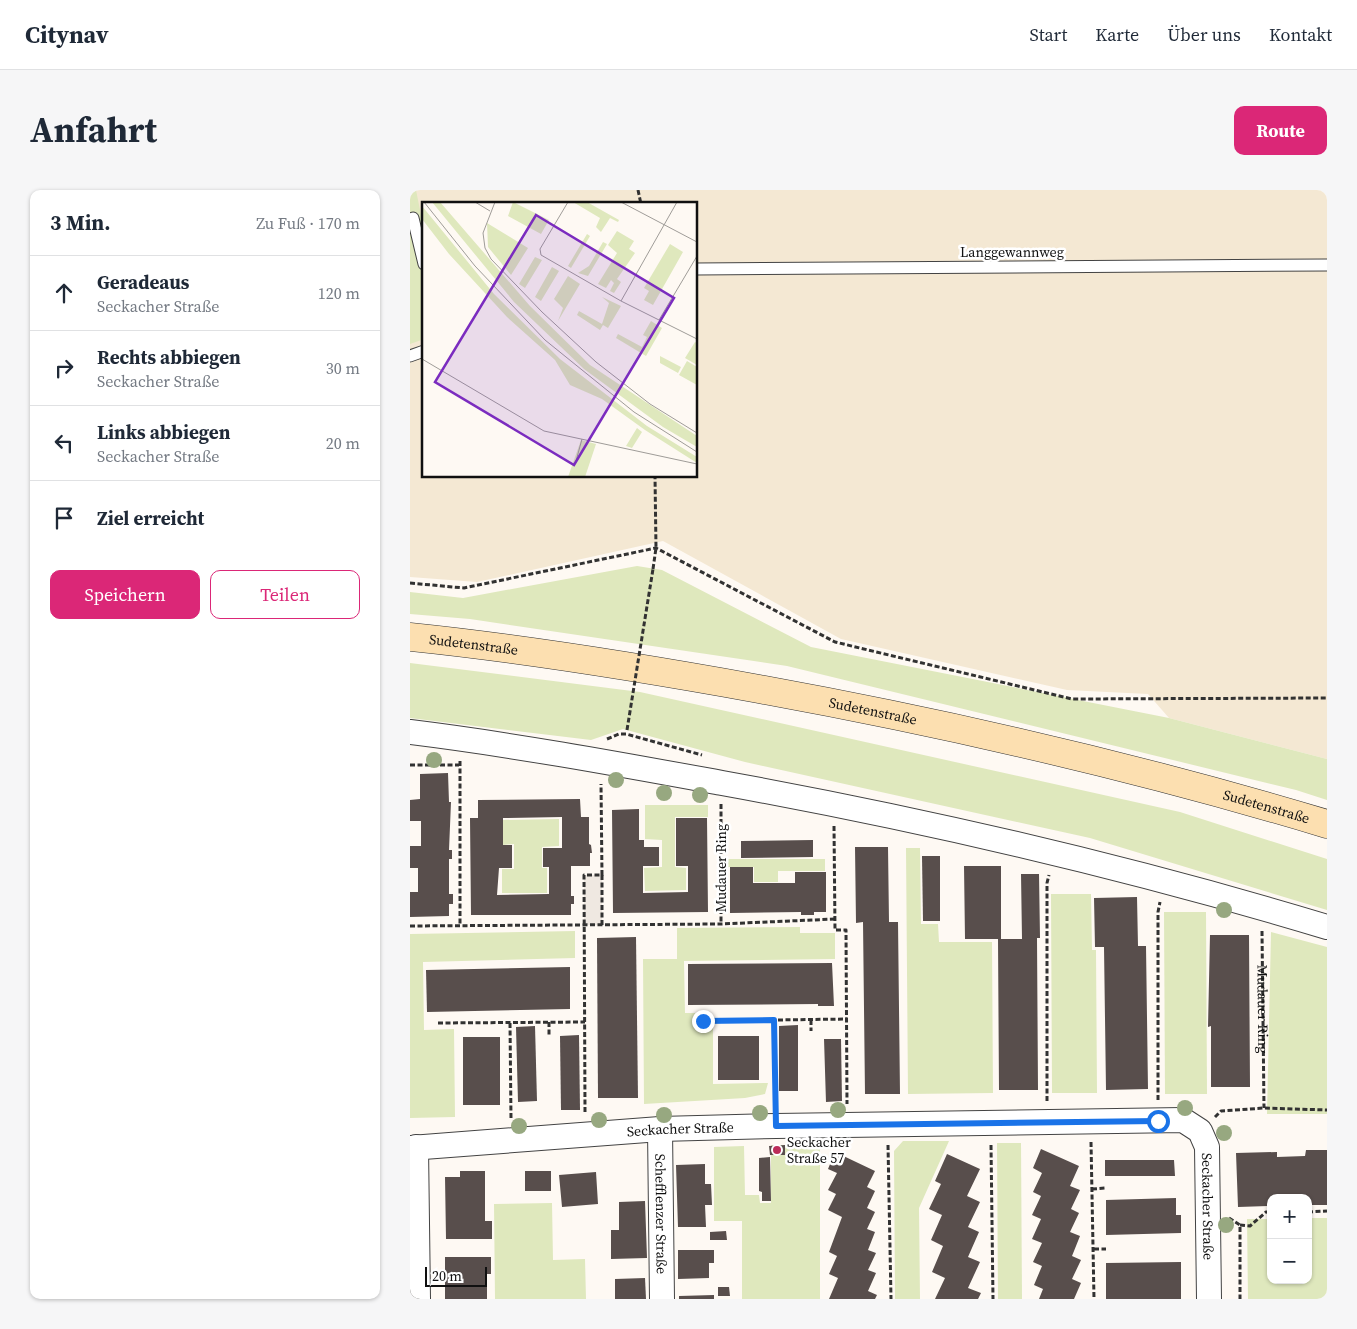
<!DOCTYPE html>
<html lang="de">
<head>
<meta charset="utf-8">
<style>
  :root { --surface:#fff; --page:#f6f6f7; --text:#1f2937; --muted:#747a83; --line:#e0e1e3; --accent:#db2777 }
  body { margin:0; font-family:"Source Serif 4",serif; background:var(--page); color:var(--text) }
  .controls { position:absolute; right:15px; bottom:15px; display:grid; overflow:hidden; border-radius:10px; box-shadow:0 1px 4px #0004 }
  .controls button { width:45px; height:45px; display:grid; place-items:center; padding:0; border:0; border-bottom:1px solid var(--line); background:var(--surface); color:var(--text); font:25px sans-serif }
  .scale { position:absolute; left:15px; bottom:12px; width:62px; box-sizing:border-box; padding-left:5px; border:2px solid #101010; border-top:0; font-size:14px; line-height:18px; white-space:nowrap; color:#101010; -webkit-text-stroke:4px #fff; paint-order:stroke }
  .stop { position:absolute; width:15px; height:15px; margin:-11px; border:4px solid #1a73e8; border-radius:50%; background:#fff }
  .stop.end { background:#1a73e8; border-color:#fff; box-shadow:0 1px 5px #0008 }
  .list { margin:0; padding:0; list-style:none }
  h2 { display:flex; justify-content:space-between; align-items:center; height:65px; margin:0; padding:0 20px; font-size:21px }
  h2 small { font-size:16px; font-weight:400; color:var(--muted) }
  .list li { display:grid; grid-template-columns:32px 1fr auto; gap:15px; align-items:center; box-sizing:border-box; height:75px; padding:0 20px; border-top:1px solid var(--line) }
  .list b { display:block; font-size:19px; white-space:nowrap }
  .list p { margin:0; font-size:16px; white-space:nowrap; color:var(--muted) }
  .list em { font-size:16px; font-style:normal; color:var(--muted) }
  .actions { display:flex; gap:10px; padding:15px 20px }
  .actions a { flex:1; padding:11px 0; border:1px solid var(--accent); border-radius:10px; text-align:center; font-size:18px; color:var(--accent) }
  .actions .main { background:var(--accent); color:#fff }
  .icon { flex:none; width:28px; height:28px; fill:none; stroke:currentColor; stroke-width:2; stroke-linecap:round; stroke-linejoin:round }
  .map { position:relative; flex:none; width:917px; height:1109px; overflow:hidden; border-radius:10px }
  header { display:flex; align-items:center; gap:30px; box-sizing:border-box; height:70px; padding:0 25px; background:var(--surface); border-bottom:1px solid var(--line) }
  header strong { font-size:24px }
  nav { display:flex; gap:28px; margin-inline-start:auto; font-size:18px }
  .intro { display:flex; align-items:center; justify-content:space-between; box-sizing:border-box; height:120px; padding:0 30px }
  h1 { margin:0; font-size:35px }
  .button { padding:12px 22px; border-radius:10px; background:var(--accent); color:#fff; font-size:18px; font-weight:700 }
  main { display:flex; gap:30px; padding:0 30px }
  aside { flex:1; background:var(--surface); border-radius:10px; box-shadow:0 1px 4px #0004 }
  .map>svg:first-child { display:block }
  .farmland { fill:#f4e8d3; fill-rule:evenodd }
  .green { fill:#dfe8bd }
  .plaza { fill:#efe8e1 }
  .building { fill:#584e4c; fill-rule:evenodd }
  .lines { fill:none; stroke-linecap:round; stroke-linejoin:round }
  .service-casing { stroke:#434343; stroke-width:13 }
  .minor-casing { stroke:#434343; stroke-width:26 }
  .secondary-casing { stroke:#323232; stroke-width:29 }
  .path { stroke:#323232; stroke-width:3; stroke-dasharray:5 2.5; stroke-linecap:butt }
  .service { stroke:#fff; stroke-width:11 }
  .minor { stroke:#fff; stroke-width:24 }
  .secondary { stroke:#fcdfb0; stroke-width:28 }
  .path-bridge { stroke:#323232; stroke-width:3; stroke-dasharray:5 2.5; stroke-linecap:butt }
  .tree { fill:#97a880 }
  .route { stroke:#1a73e8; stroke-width:6 }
  .poi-dot { fill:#bb2c59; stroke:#fff; stroke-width:2 }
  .labels { text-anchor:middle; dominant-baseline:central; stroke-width:5; stroke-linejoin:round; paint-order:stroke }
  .street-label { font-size:14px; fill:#101010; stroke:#fff }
  .poi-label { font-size:14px; fill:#101010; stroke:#fff; text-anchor:start }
  .inset-road { fill:none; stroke:#9f9c98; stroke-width:1 }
  .view { fill:#7b2cbf; fill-opacity:0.15; stroke:#7b2cbf; stroke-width:2.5 }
  .inset-edge { fill:none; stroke:#101010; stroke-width:2.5 }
</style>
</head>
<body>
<header>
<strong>Citynav</strong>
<nav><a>Start</a><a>Karte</a><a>Über uns</a><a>Kontakt</a></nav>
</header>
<div class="intro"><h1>Anfahrt</h1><a class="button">Route</a></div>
<main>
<aside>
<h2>3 Min.<small>Zu Fuß · 170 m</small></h2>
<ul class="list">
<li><svg class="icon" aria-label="ahead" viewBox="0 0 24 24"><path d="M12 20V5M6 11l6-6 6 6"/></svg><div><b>Geradeaus</b><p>Seckacher Straße</p></div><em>120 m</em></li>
<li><svg class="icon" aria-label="right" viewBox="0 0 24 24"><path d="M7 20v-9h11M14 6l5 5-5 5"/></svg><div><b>Rechts abbiegen</b><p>Seckacher Straße</p></div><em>30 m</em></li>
<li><svg class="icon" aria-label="left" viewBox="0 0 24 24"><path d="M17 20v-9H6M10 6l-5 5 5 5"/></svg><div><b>Links abbiegen</b><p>Seckacher Straße</p></div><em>20 m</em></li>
<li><svg class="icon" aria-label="arrive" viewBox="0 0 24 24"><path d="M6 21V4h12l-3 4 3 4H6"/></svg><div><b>Ziel erreicht</b></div></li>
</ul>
<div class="actions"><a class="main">Speichern</a><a>Teilen</a></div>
</aside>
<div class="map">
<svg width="917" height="1109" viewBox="0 0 917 1109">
  <rect width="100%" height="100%" fill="#fef9f3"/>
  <path class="farmland" d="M 0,0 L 917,0 L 917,569 L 759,528 L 738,504 L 657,500 L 431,449 L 253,351 L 67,392 L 0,387 ZM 14,14 L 286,14 L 286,286 L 14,286 Z"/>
  <g class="green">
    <polygon points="0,0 6,0 14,40 14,149 0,154"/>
    <polygon points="227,376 252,380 401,457 759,528 917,569 917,610 886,600 377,476 60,429 0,424 0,402 53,408"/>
    <polygon points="0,473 230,502 770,622 917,669 917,720 680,648 335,572 213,539 181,550 0,528"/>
    <polygon points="235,615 298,615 298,627 265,627 265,677 276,678 276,700 235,701 234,678 252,677 252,650 235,649"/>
    <polygon points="149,629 149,656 132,657 132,678 137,678 137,703 92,703 92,679 104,679 104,654 93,655 92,630"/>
    <polygon points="496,658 510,658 511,734 528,734 529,752 582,752 583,903 498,904"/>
    <polygon points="317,669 415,669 415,681 368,681 368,692 344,692 344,677 317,677"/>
    <polygon points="641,704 681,704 682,760 686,760 687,903 642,903"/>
    <polygon points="754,722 796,722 797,904 755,904"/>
    <polygon points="390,737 390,743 425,743 425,769 274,771 275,823 290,823 291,838 303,838 303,894 358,893 355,904 335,908 234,914 233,769 267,769 267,738"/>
    <polygon points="165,741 165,768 13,772 14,840 44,839 45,927 0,928 0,744"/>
    <polygon points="861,742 917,757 917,924 857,924"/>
    <polygon points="493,951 539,951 509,1018 510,1109 485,1109 484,961"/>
    <polygon points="587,953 611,953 612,1109 588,1109"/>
    <polygon points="361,955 410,955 410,1109 332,1109 332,1031 304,1031 304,957 334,956 335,1005 349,1005 350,1013 361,1013"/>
    <polygon points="142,1013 143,1070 175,1069 176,1109 85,1109 84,1014"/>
    <polygon points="898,1028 917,1028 917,1109 838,1109 837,1029 861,1029 861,1090 898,1090"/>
  </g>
  <rect class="plaza" x="174" y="685" width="18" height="50"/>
  <g class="building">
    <polygon points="38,583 39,612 41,612 39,660 42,660 42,669 39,669 39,704 43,704 43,714 39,714 39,726 0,727 0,702 8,702 8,678 0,678 0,656 11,656 11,631 0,631 0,610 10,609 10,584"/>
    <path d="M 170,609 L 171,627 L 179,627 L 179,654 L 181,655 L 182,663 L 180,663 L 180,676 L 161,676 L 161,706 L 164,706 L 164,714 L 161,714 L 161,725 L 61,725 L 60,628 L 68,628 L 68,610 ZM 152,627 L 152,658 L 133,658 L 133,677 L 139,677 L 139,704 L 87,705 L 89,678 L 102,678 L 102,655 L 93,655 L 93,628 Z"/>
    <polygon points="229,619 229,650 234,650 234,657 249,657 249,676 233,676 233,703 278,702 278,676 266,676 266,628 297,628 298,722 203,723 202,620"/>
    <polygon points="403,650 403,667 331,668 331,651"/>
    <polygon points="445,657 478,657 479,732 488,732 490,904 455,904 453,732 446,733"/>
    <polygon points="512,666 530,666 530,731 513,731"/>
    <polygon points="554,676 591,676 591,749 612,749 611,684 629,684 630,748 627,748 628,900 589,900 588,749 555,749"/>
    <polygon points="320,677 343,677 343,693 385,693 385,682 416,682 416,722 404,722 404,725 391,725 391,722 320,723"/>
    <polygon points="727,707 728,756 736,756 738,899 696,900 694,757 685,757 684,708"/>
    <polygon points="800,745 839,745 840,897 801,897 801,836 798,837"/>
    <polygon points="226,747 228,908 188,908 187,748"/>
    <polygon points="422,773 424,816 408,816 408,814 278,815 278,774"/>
    <polygon points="160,777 160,819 17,822 16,780"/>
    <polygon points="388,835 388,901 369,901 369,836"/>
    <polygon points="125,836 127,911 108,912 106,837"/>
    <polygon points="169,845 170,920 151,920 150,846"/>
    <rect x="308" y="846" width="41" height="44"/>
    <rect x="53" y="847" width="37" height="68"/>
    <polygon points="414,849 431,849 432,911 416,912"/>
    <polygon points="375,955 375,965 360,965 359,956"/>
    <polygon points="631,959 669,976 660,996 670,1000 661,1019 669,1023 660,1042 670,1046 662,1066 671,1070 662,1089 671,1093 664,1109 629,1109 633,1099 624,1095 632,1076 623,1072 632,1053 622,1049 631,1029 622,1025 631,1006 623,1002 632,983 623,978"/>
    <polygon points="896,960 917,960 917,1015 898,1015 898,1008 861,1008 861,1019 858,1020 858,1016 828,1017 826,963 867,962 867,967 895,966"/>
    <polygon points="425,962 465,981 457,997 465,1001 457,1018 465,1022 457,1039 465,1042 458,1060 466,1063 458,1080 466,1083 458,1101 467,1105 465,1109 419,1109 428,1088 419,1084 427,1066 419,1062 432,1027 418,1020 426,1004 418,1000 427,983 418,979"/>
    <polygon points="537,964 570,979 557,1006 570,1012 558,1037 569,1042 558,1067 570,1072 558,1098 571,1103 568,1109 525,1109 535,1088 522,1082 533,1056 521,1050 532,1025 519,1019 531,994 525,991"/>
    <polygon points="360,967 361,1011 352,1011 352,1002 349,1001 349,968"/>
    <polygon points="695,970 764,970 765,986 695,986"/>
    <polygon points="295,974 295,994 301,994 302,1015 295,1015 296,1037 268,1037 266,975"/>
    <polygon points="50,981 75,981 75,1031 82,1031 82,1049 36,1049 35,987 50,987"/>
    <rect x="115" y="981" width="26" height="20"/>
    <polygon points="186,982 188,1014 152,1017 149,985"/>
    <polygon points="766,1008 766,1025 771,1025 771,1043 696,1045 696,1010"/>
    <polygon points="235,1011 237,1068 201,1069 201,1040 209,1040 209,1012"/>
    <polygon points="316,1041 317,1050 300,1050 300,1042"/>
    <polygon points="268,1060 304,1060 304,1073 299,1073 299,1088 268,1089"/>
    <polygon points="35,1067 81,1067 81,1084 77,1084 77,1109 35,1109"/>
    <polygon points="771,1072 771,1109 696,1109 696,1073"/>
    <polygon points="235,1088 236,1109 205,1109 205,1089"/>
    <polygon points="308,1097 319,1097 320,1106 308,1106"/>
    <polygon points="304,1105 304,1109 269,1109 269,1106"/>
  </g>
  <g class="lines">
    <defs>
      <g id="service">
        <polyline points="3,28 14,74"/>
        <polyline points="286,79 917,75"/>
        <polyline points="0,166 14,161"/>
      </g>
      <g id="minor">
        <path d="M 0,542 C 105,555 208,574 312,593 C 516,630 718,677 917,737"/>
        <path id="s2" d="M 250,939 L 252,1109"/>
        <polyline points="6,957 8,1109"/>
        <path id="s3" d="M 0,958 L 250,939 L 366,936 L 773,930 L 790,941 L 797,957 L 799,1109"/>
      </g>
      <g id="secondary">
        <path id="s4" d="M 0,447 C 117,459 233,478 349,499 C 541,534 731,578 917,634"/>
      </g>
    </defs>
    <use href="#service" class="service-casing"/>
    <use href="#minor" class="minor-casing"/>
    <use href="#secondary" class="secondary-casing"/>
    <g class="path">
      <polyline points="228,0 231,14"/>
      <polyline points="243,379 246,358 245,286"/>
      <polyline points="0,393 54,398 246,358 425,452 662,509 917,508"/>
      <polyline points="197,549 209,544 216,544 292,565"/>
      <polyline points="50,571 50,736"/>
      <polyline points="0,575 49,575"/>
      <polyline points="311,614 311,734"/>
      <polyline points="424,636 425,740 436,740 437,914"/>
      <polyline points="192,685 192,735"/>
      <polyline points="0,736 311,734 425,729"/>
      <path id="s1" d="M 852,741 L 854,918"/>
      <polyline points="364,830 365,914"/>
      <polyline points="401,830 401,841"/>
      <polyline points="293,831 437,829"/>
      <polyline points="139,832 139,845"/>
      <polyline points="28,833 175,832"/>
      <polyline points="100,833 101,929"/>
      <polyline points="748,910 748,722 750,712"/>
      <polyline points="637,911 637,693 639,685"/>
      <polyline points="175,922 174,685 192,685 191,594"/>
      <polyline points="805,927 811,921 854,918 917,920"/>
      <polyline points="681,952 684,1109"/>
      <polyline points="478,955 481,1109"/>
      <polyline points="581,955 583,1109"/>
      <polyline points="682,999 696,998"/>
      <polyline points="898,1022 917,1021"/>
      <polyline points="819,1028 830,1035 830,1109"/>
      <polyline points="830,1035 840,1036 856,1022 861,1022"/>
      <polyline points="684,1059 696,1059"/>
    </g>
    <use href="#service" class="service"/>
    <use href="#minor" class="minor"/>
    <use href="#secondary" class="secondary"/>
    <polyline class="path-bridge" points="217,540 243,379"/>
  </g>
  <g class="tree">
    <circle cx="24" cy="570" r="8"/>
    <circle cx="206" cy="590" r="8"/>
    <circle cx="254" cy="603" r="8"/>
    <circle cx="290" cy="605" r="8"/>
    <circle cx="814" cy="720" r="8"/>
    <circle cx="775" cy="918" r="8"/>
    <circle cx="428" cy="920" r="8"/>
    <circle cx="350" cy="923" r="8"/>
    <circle cx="254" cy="925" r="8"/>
    <circle cx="189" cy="930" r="8"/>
    <circle cx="109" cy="936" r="8"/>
    <circle cx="814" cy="943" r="8"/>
    <circle cx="816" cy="1035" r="8"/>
  </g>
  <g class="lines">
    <polyline class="route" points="293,831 364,830 366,936 748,931"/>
  </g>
  <circle class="poi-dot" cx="367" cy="960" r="5"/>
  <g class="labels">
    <g class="street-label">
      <text x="602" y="62">Langgewannweg</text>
      <text stroke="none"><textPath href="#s4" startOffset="64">Sudetenstraße</textPath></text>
      <text stroke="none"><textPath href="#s4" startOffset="469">Sudetenstraße</textPath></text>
      <text stroke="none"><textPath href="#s4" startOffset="874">Sudetenstraße</textPath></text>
      <text transform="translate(311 678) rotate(-90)">Mudauer Ring</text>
      <text stroke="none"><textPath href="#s1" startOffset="78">Mudauer Ring</textPath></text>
      <text stroke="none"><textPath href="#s3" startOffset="271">Seckacher Straße</textPath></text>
      <text stroke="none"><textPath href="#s3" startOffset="871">Seckacher Straße</textPath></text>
      <text stroke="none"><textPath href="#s2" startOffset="85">Schefflenzer Straße</textPath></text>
    </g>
    <g class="poi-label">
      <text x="377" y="952">Seckacher<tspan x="377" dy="16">Straße 57</tspan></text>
    </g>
  </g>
  <g transform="translate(12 12)">
    <rect width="275" height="275" fill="#fef9f3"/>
    <path d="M 10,0 L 18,0 L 108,104 L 168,163 L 275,234 L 275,245 L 241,225 L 162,167 L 92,100 ZM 91,0 L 127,18 L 119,32 L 86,14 ZM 151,0 L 165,0 L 197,18 L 196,20 L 188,16 L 179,30 L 174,25 L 178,16 ZM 0,4 L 72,92 L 138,157 L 225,224 L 275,255 L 275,261 L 223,228 L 180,197 L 148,183 L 133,158 L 85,115 L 27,52 L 0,17 ZM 65,21 L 106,46 L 89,73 L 66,45 ZM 195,29 L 212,39 L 207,47 L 213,51 L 195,77 L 199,80 L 192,91 L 188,89 L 192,81 L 189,78 L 184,86 L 176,82 L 195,51 L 186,43 ZM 165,32 L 168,34 L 149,66 L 146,64 ZM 181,40 L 185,42 L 166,74 L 156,71 L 167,64 ZM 248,42 L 261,50 L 231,103 L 222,98 L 227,89 L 222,86 ZM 113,55 L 120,58 L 103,86 L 97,82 ZM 130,65 L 137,69 L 119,99 L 113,95 ZM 146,74 L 158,82 L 136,119 L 141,106 L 132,97 ZM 180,95 L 199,104 L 186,126 L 181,123 L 178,128 L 155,113 L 157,109 L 180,122 L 187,101 ZM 229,119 L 240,126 L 224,154 L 194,136 L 196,132 L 220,145 L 225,135 L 221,133 ZM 273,140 L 275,141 L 275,163 L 263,156 ZM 238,154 L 259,165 L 256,171 L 238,161 ZM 265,159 L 275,165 L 275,183 L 257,173 ZM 215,226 L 220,230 L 210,246 L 204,244 ZM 159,238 L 174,242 L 163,275 L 146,275 Z" fill="#dfe8bd"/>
    <path class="inset-road" d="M 2,0 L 53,64 L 123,138 L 212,210 L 275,250M 53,0 L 68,9M 73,0 L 61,31 L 63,46 L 69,57 L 120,110 L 174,160 L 228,202 L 275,231M 146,0 L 118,47 L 119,53 L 199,99 L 275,137M 199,0 L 275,40M 199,99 L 255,0M 237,118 L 275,54M 0,157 L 122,229 L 275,262M 154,259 L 160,237"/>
    <path class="view" d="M 114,13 L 252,96 L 152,263 L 13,180 Z"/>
    <rect width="275" height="275" class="inset-edge"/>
  </g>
</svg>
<div class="controls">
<button>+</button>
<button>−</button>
</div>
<div class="scale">20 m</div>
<div class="stop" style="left:748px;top:931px"></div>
<div class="stop end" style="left:293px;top:831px"></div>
</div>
</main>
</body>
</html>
